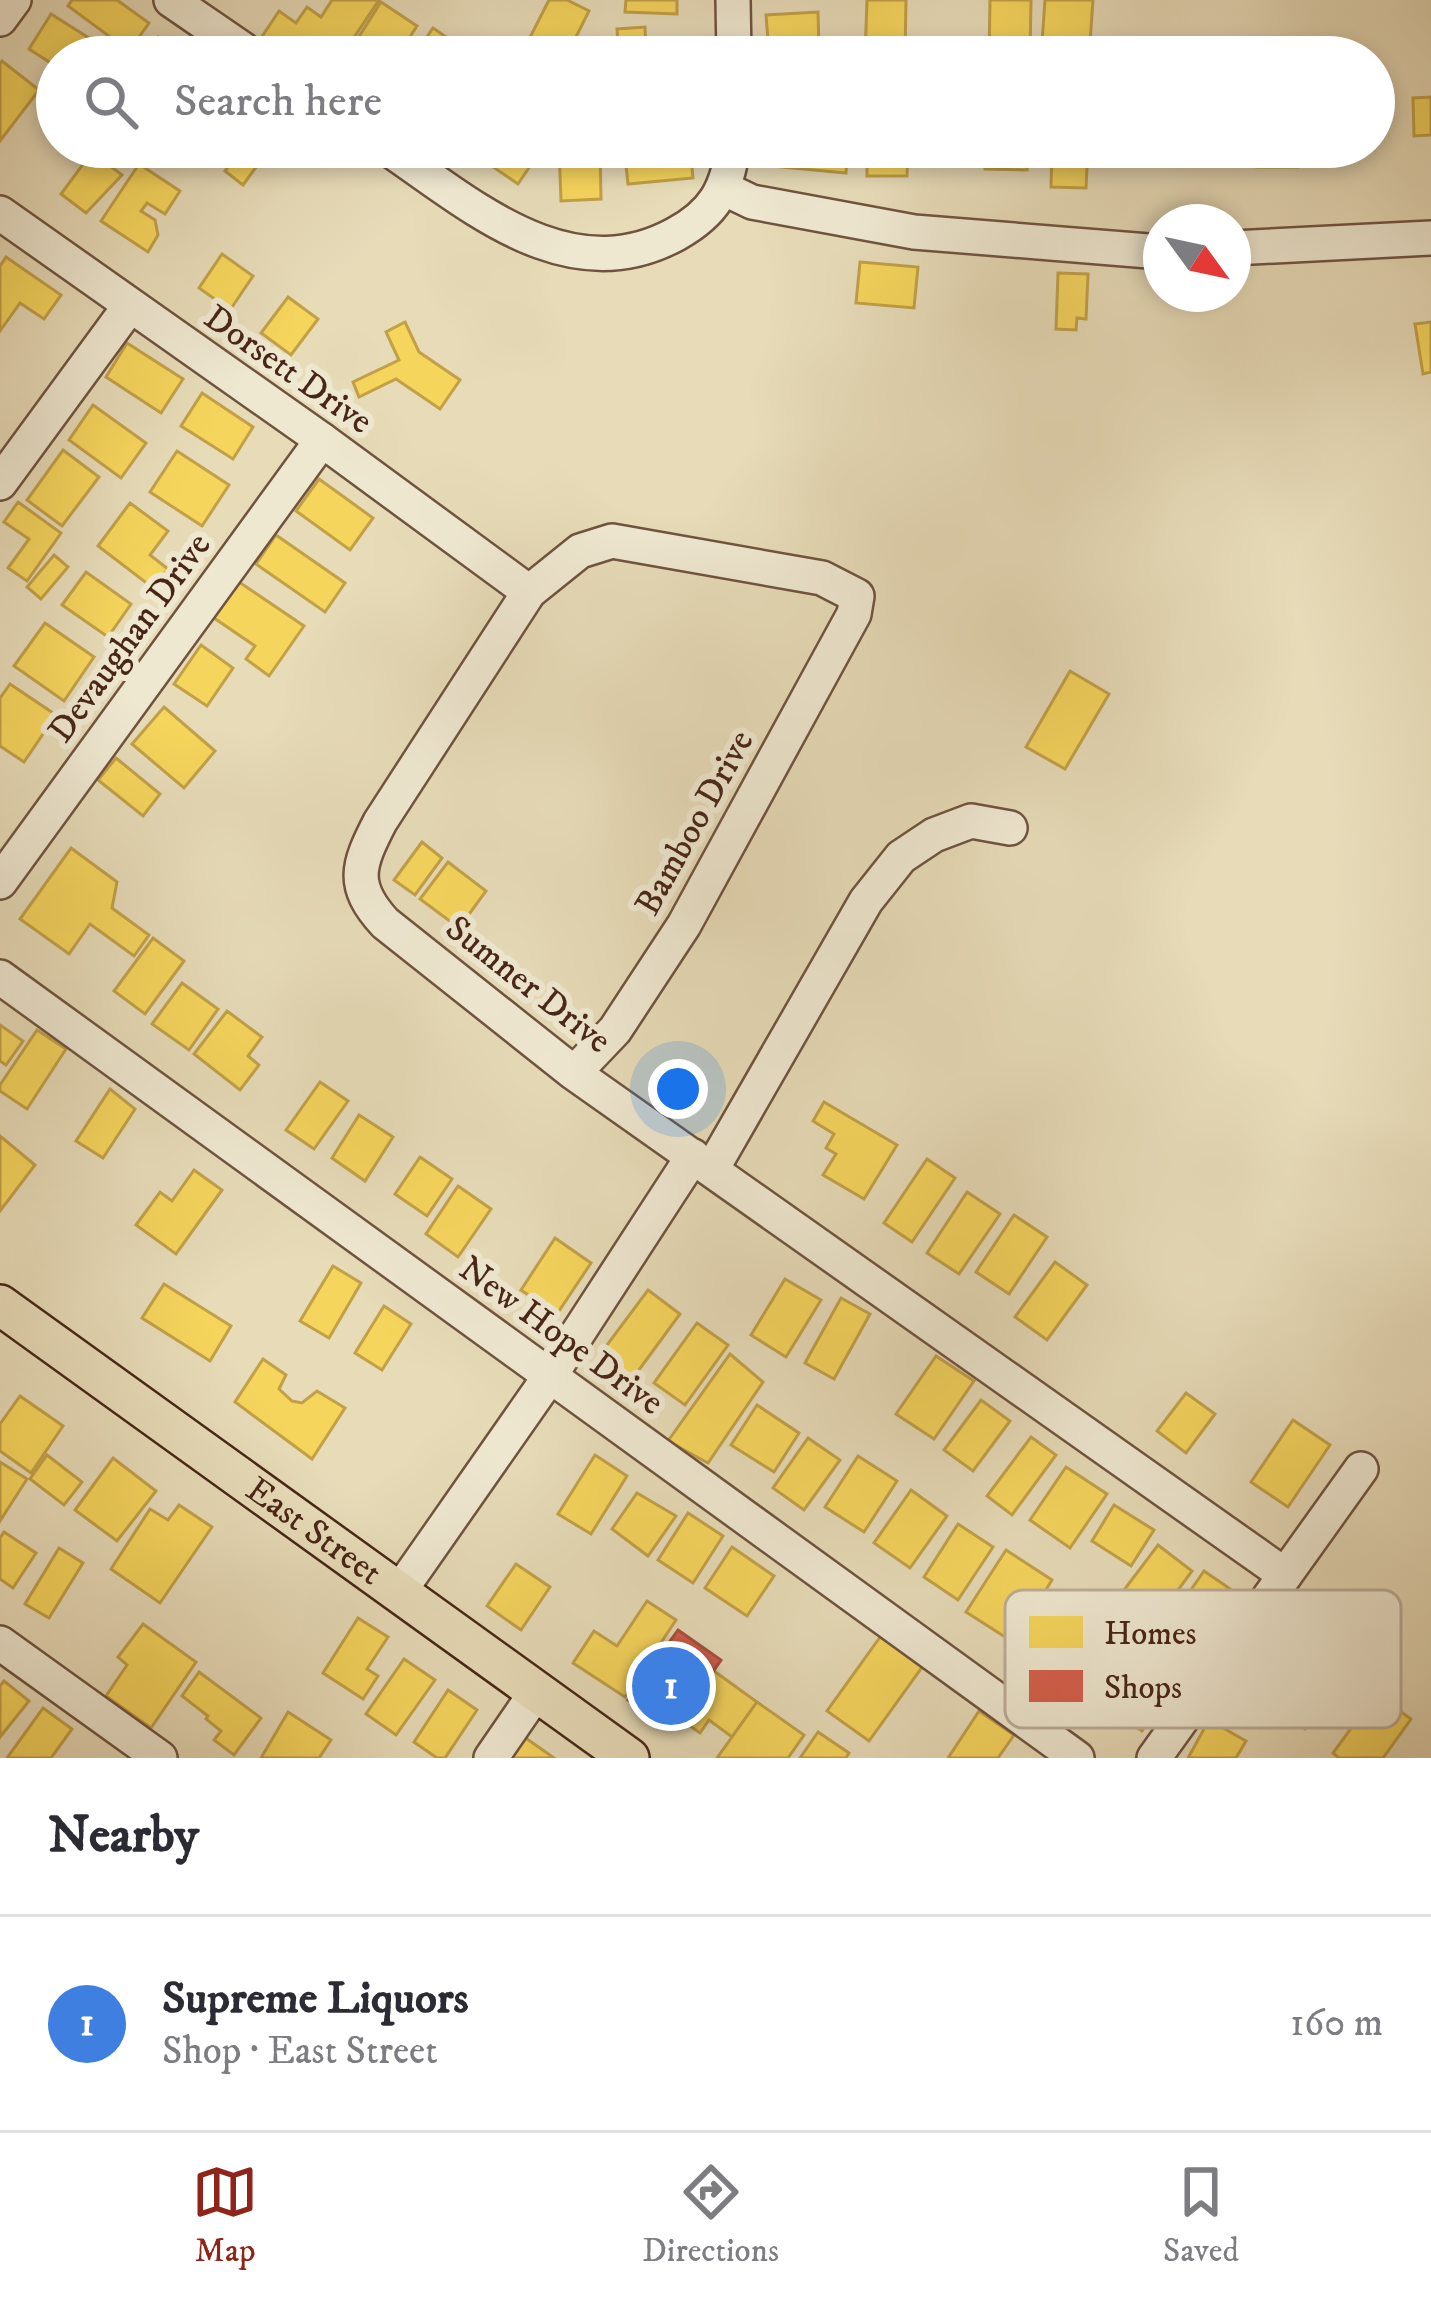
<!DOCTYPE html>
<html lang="en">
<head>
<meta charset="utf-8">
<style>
  :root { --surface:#fff; --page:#f7f7f7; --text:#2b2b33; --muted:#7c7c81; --line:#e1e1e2; --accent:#8f2418 }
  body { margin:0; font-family:"IM FELL DW Pica",serif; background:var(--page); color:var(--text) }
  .compass { position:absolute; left:1143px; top:204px; width:108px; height:108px; border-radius:50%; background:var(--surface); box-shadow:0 6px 18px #0003; rotate:123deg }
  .you { position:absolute; left:678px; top:1089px; width:42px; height:42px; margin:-30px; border:9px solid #fff; border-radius:50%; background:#1a73e8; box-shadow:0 0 0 18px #1a73e833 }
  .badge { display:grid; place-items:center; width:78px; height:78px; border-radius:50%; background:var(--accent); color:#fff; font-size:39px; font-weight:700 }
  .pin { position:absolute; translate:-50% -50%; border:6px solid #fff; box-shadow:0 3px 12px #0006 }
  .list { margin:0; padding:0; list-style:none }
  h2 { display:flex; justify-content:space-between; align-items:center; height:156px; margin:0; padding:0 48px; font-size:51px }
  h2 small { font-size:39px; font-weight:400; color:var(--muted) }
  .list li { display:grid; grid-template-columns:78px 1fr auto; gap:36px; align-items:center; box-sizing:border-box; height:216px; padding:0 48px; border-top:3px solid var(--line) }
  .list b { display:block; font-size:45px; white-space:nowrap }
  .list p { margin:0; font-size:39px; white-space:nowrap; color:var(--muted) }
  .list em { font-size:39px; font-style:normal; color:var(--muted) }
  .icon { flex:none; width:66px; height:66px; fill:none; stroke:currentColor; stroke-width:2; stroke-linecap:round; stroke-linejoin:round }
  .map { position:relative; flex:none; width:1431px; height:1758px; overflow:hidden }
  .search { position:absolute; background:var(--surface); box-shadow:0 6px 18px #0003; left:36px; right:36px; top:36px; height:132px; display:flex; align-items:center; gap:30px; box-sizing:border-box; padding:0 42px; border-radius:66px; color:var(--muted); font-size:45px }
  .sheet { height:372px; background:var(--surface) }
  nav { display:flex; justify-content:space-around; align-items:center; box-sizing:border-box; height:168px; border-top:3px solid var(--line); background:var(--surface); font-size:33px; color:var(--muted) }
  nav a { display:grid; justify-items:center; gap:6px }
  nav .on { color:var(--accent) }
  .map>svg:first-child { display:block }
  .homes { fill:#f6d55c; stroke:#c2a047; stroke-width:3 }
  .shops { fill:#d6604d; stroke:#ab4f3d; stroke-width:3 }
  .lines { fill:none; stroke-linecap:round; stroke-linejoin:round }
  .minor-casing { stroke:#70533f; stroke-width:38 }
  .major-casing { stroke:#482617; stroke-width:44 }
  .minor { stroke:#efe8d1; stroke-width:33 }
  .major { stroke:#e7dbb8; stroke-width:39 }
  .labels { text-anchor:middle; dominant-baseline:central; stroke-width:12; stroke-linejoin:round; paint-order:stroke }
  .street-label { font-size:36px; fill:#482617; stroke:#efe8d1 }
  .key { fill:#efe8d1; stroke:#bdae99; stroke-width:3 }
  .key-label { font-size:33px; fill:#482617 }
</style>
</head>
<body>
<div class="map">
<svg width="1431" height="1758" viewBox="0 0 1431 1758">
  <rect width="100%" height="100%" fill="#e7dbb8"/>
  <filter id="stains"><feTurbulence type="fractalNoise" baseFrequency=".00167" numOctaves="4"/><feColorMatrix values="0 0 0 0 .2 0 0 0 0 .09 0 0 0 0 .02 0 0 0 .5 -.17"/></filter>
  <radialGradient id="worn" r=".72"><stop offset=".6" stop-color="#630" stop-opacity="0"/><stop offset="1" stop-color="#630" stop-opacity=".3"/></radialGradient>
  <g class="homes">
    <polygon points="72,0 117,0 149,23 129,51 68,6"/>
    <polygon points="332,0 379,0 341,57 325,57 308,45 300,52 286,43 278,54 259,41 279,11 296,23 307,7 321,17"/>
    <polygon points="549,0 567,0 589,11 566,57 530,57 522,53"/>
    <polygon points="626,0 677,0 677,14 625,12"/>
    <polygon points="867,0 906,0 905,57 865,57"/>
    <polygon points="990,0 1031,0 1030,57 989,57"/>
    <polygon points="1045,0 1093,0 1089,57 1041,57"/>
    <polygon points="381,2 417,26 397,57 390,53 388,57 346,57"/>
    <polygon points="818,12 819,50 769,53 766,15"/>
    <polygon points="51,14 100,45 92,57 57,57 57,67 29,49"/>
    <polygon points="645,27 646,52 668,51 668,57 619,57 617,29"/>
    <polygon points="433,28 475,57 413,57"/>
    <polygon points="158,37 187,57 144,57"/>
    <polygon points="2,61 39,90 0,141 0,64"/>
    <polygon points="1431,97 1431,135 1414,136 1413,98"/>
    <polygon points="243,147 291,147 278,164 265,155 243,185 225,171"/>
    <polygon points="484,147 543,147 518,184 477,156"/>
    <polygon points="559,147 600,147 601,199 561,201"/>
    <polygon points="624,147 690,147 693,178 628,184"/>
    <polygon points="783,147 848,147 846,173 781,167"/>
    <polygon points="867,147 908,147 907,176 867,176"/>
    <polygon points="986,147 1028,147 1027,170 985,169"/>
    <polygon points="1052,147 1088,147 1086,188 1051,187"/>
    <polygon points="1183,147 1225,147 1225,166 1183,165"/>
    <polygon points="1257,147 1299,147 1298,167 1257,167"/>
    <polygon points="92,152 122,175 86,213 61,194"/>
    <polygon points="139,164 180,191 165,214 147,203 141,211 155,220 158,235 148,252 101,221"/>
    <polygon points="222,254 253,276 230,310 199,288"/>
    <polygon points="6,257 61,295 44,319 20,303 0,331 0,266"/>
    <polygon points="860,262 918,267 914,308 856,303"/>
    <polygon points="1058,273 1088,274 1086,319 1077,318 1076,330 1056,329"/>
    <polygon points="288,297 318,319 291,355 261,333"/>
    <polygon points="405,322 419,352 460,380 440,409 396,379 359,397 353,382 399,360 386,332"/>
    <polygon points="1431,322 1431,372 1423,374 1415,324"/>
    <polygon points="127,343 183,379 161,413 106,377"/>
    <polygon points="202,393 253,427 233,459 181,426"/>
    <polygon points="93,405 146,443 121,478 69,440"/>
    <polygon points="63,450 99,477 62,526 27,500"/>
    <polygon points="177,451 229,485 202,526 150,492"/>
    <polygon points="319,479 373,518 350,550 296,511"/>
    <polygon points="18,502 61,533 27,581 8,568 29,539 4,522"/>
    <polygon points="130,503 168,531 150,555 168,569 153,588 98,546"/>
    <polygon points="276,535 345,583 325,612 256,564"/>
    <polygon points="54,555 68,567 41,599 27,587"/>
    <polygon points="86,572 131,604 108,637 62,605"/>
    <polygon points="239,582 304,626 269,676 246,659 255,646 214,618"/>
    <polygon points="45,623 94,657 64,701 14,666"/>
    <polygon points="201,645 233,668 207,706 174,684"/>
    <polygon points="1070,671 1109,694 1065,769 1026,747"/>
    <polygon points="10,684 56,715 24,762 0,746 0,698"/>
    <polygon points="164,707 215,751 184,788 132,744"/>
    <polygon points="116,758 160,794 143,816 98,780"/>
    <polygon points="422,842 442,858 415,895 394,880"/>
    <polygon points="71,848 117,882 112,908 149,935 134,956 90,924 69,954 20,919"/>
    <polygon points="448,862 486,891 459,928 420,899"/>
    <polygon points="153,938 184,961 145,1014 114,991"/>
    <polygon points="182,983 218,1009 189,1050 152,1024"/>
    <polygon points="227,1011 262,1037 248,1056 259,1065 240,1090 194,1054"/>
    <polygon points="0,1025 23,1041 6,1065 0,1061"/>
    <polygon points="37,1030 66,1049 27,1109 0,1091 0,1085"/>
    <polygon points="320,1082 348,1101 314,1149 286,1130"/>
    <polygon points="110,1089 135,1109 103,1158 76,1141"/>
    <polygon points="824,1102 897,1145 864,1199 823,1175 836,1154 826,1148 834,1134 813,1121"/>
    <polygon points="359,1115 393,1137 365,1181 332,1158"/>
    <polygon points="0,1136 35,1165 0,1211"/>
    <polygon points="420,1157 452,1179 427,1216 395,1194"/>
    <polygon points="927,1159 955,1178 912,1242 884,1223"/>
    <polygon points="194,1170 222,1190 176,1254 136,1225 160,1192 172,1201"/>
    <polygon points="458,1186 491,1209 458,1257 426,1234"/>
    <polygon points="967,1192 1000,1214 959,1274 927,1253"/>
    <polygon points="1014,1215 1047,1237 1009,1294 976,1272"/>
    <polygon points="555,1238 591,1263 557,1314 521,1290"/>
    <polygon points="1055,1262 1087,1285 1047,1340 1015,1317"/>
    <polygon points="333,1266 361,1283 329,1338 300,1321"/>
    <polygon points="785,1279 821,1300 786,1357 751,1335"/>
    <polygon points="164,1284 231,1326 210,1361 142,1318"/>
    <polygon points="648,1290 680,1314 633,1378 601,1353"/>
    <polygon points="841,1298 870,1314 834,1379 805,1363"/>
    <polygon points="384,1306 411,1324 382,1370 355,1353"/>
    <polygon points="697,1323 728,1345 685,1405 654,1383"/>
    <polygon points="730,1354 763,1382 708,1463 668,1441"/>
    <polygon points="936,1356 974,1381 934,1439 896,1414"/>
    <polygon points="263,1359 286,1375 279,1389 292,1401 302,1403 317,1391 345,1408 312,1459 235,1402"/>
    <polygon points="1186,1393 1215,1414 1186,1453 1157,1431"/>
    <polygon points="20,1396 63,1426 31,1473 0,1451 0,1424"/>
    <polygon points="981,1400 1010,1421 973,1471 944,1450"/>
    <polygon points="757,1405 799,1433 774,1472 731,1445"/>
    <polygon points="1293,1420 1330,1445 1288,1507 1251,1482"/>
    <polygon points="1031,1437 1056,1455 1012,1515 987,1496"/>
    <polygon points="808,1438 840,1460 804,1510 773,1488"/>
    <polygon points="47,1455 82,1482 64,1505 30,1479"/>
    <polygon points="595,1455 627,1476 591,1534 558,1514"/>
    <polygon points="858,1456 897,1481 864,1532 825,1507"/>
    <polygon points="113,1458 156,1491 117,1541 75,1510"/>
    <polygon points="0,1462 27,1479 0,1521"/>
    <polygon points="1066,1467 1107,1494 1070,1548 1030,1520"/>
    <polygon points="911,1490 947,1516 910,1568 874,1543"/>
    <polygon points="637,1493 676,1516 648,1556 612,1529"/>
    <polygon points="179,1505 212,1527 160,1603 111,1569 150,1509 168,1520"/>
    <polygon points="1114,1505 1154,1530 1131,1566 1092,1541"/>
    <polygon points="688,1513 723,1536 693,1583 658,1560"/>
    <polygon points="958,1524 993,1547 958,1600 924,1577"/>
    <polygon points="4,1532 36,1553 13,1588 0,1579 0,1538"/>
    <polygon points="1158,1545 1192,1571 1156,1620 1121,1594"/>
    <polygon points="732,1547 774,1576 747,1616 705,1588"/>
    <polygon points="59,1548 83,1563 49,1618 25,1604"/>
    <polygon points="1006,1550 1052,1580 1013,1642 966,1612"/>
    <polygon points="516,1564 550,1587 521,1630 487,1606"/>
    <polygon points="1204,1571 1236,1593 1200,1645 1168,1623"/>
    <polygon points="647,1601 676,1620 625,1697 573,1663 594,1631 617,1646"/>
    <polygon points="358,1618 388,1637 367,1669 378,1676 363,1699 323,1673"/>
    <polygon points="143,1624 196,1662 151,1728 106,1696 127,1665 118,1657"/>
    <polygon points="883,1633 925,1663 869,1741 827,1711"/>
    <polygon points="1142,1654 1177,1677 1142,1731 1107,1708"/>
    <polygon points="404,1659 435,1680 396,1735 366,1714"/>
    <polygon points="1272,1664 1324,1706 1305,1729 1254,1687"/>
    <polygon points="714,1671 757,1702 732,1737 709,1720 700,1733 680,1719"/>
    <polygon points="199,1672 261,1718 234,1755 214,1740 221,1731 206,1719 208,1716 182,1696"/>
    <polygon points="4,1681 29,1701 0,1737 0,1686"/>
    <polygon points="448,1690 477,1710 445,1758 437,1758 414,1742"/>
    <polygon points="1376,1694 1411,1719 1383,1758 1339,1758 1333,1753"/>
    <polygon points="757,1702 804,1735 788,1758 717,1758"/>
    <polygon points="43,1708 72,1729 51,1758 7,1758"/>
    <polygon points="979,1711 1014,1735 998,1758 948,1758"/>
    <polygon points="288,1712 331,1740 319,1758 261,1758"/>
    <polygon points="1209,1720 1246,1741 1236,1758 1188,1758"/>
    <polygon points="818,1732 849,1753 846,1758 800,1758"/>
    <polygon points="520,1734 554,1758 503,1758"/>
  </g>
  <polygon class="shops" points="678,1630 721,1660 680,1719 674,1715 666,1727 628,1700"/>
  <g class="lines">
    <defs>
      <g id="minor">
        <polyline points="171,0 254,57"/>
        <polyline points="733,0 734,57"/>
        <polyline points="0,19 14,0"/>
        <path d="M 386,147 C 471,205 569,293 676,234 C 714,213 727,190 733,147"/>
        <polyline points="725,189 752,202 914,232 1161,252"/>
        <polyline points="0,213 322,440 529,592"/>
        <polyline points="1233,248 1431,238"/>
        <polyline points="0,483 129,307"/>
        <polyline points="0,882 322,440"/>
        <polyline points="0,977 1077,1758"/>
        <path d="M 574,1073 L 615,1030 L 684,925 L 854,614 L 857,596 L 822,578 L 612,541 L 580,551 L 529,592 L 380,822 C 358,865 350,885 385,923 L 574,1073 L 1285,1575"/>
        <polyline points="712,1169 866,901 901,857 934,835 971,821 1010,828"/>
        <polyline points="399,1592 550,1376 693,1156"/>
        <polyline points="0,1643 160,1758"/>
        <polyline points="491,1758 537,1691"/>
        <polyline points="1154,1758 1361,1469"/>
      </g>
      <g id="major">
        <path id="s1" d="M 0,1305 L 629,1758"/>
      </g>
    </defs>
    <use href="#minor" class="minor-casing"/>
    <use href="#major" class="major-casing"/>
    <use href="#minor" class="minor"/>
    <use href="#major" class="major"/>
  </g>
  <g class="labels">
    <g class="street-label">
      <text transform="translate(288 370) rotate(35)">Dorsett Drive</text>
      <text transform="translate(130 638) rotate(-54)">Devaughan Drive</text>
      <text transform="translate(695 823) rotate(-61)">Bamboo Drive</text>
      <text transform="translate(528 985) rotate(38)">Sumner Drive</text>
      <text transform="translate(561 1336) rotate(36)">New Hope Drive</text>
      <text stroke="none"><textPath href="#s1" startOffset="387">East Street</textPath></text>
    </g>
  </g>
  <rect x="1005" y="1590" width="396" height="138" rx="18" class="key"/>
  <rect x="1029" y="1616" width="54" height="32" fill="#f6d55c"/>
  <rect x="1029" y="1670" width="54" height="32" fill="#d6604d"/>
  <g class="key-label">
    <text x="1104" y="1644">Homes</text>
    <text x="1104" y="1698">Shops</text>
  </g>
  <rect width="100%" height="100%" filter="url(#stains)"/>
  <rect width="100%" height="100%" fill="url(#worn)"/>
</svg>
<svg class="compass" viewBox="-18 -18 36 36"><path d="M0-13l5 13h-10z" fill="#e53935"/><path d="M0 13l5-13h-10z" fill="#7c7c81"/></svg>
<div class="you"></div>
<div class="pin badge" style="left:671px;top:1686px;background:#3f7fe0">1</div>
<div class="search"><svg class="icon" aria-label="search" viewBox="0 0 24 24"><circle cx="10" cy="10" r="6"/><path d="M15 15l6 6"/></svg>Search here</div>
</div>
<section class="sheet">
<h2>Nearby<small></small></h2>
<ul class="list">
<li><span class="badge" style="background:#3f7fe0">1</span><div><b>Supreme Liquors</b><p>Shop · East Street</p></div><em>160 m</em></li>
</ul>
</section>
<nav>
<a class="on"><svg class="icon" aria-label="map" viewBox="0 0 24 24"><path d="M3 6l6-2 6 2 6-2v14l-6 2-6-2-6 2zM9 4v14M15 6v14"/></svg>Map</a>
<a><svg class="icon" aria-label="directions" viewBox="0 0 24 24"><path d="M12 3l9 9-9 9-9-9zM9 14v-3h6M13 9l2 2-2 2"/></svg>Directions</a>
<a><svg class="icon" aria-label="saved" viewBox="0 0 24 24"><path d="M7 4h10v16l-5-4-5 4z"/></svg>Saved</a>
</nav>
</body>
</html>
